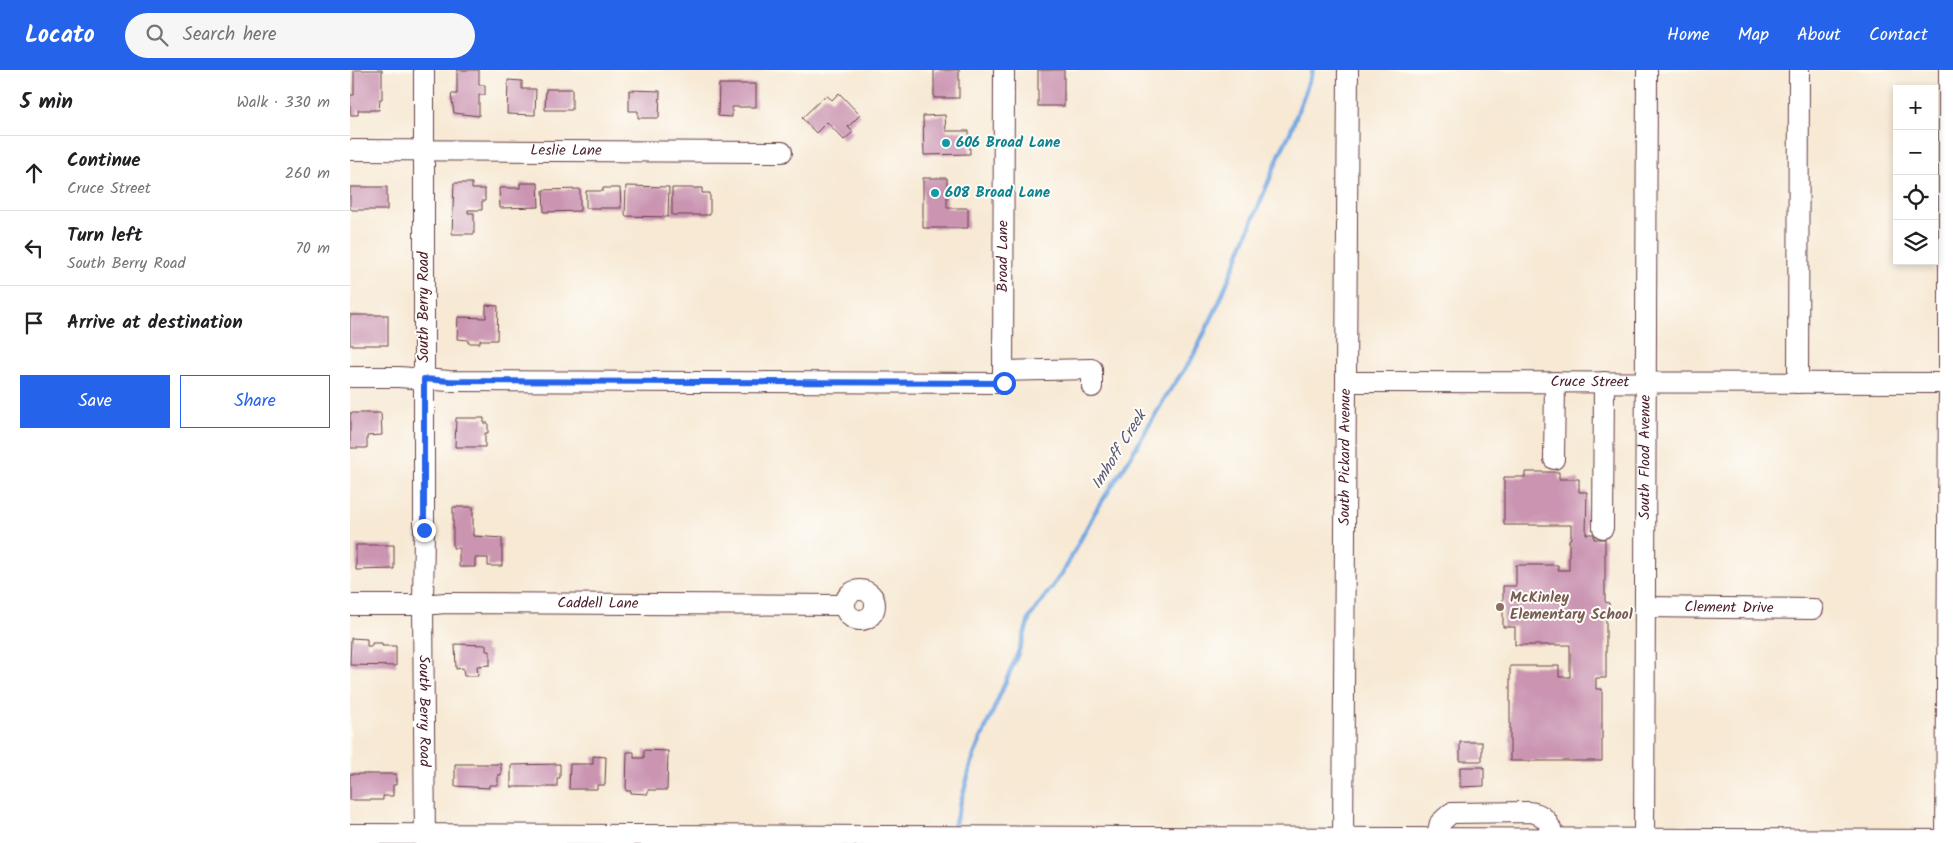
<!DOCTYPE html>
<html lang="en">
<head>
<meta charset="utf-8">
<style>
  :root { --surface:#fff; --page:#f6f6f6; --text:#202124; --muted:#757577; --line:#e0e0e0; --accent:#2563eb }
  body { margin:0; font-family:Kalam,sans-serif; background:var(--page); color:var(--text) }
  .controls { position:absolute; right:15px; top:15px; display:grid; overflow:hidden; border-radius:0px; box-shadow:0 2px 8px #0003 }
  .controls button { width:45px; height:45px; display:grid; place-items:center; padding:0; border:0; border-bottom:1px solid var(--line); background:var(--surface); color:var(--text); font:25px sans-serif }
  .stop { position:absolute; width:15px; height:15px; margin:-11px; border:4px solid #2563eb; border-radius:50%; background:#fff }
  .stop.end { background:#2563eb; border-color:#fff; box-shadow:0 1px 5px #0008 }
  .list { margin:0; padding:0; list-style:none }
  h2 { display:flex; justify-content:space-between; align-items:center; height:65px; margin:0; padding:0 20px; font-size:21px }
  h2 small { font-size:16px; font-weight:400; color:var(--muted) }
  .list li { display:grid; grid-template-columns:32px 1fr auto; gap:15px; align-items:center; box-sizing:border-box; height:75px; padding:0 20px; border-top:1px solid var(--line) }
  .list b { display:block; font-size:19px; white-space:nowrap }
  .list p { margin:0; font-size:16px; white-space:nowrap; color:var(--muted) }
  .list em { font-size:16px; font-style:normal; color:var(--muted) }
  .actions { display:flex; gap:10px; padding:15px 20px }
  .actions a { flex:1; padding:11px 0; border:1px solid var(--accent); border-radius:0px; text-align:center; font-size:18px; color:var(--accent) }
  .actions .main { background:var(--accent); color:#fff }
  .icon { flex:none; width:28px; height:28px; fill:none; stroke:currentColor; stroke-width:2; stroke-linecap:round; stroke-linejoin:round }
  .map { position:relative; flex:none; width:1603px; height:773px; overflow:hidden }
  header { display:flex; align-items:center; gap:30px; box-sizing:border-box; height:70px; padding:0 25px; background:var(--accent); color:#fff }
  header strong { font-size:24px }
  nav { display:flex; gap:28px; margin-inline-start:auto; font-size:18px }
  .search { width:350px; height:45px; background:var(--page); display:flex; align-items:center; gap:12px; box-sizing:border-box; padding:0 18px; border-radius:28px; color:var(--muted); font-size:19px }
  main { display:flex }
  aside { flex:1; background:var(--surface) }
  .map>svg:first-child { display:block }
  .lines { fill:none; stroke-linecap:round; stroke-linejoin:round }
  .stream { stroke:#75a8e1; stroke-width:4.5 }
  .building { fill:#cb95b2 }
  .minor-casing { stroke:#643d44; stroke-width:22 }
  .minor { stroke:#fff; stroke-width:20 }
  .route { stroke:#2563eb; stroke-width:6 }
  .culture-dot { fill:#0f9aa8; stroke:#fdfcf7; stroke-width:2 }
  .education-dot { fill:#8d6e63; stroke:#fdfcf7; stroke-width:2 }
  .labels { text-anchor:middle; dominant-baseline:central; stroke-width:4; stroke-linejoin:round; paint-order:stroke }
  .culture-label { font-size:15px; font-weight:bold; fill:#0d838f; stroke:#fdfcf7; text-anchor:start }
  .street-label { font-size:15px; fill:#4a1f2b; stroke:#fdfcf7 }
  .education-label { font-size:15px; font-weight:bold; fill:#785e54; stroke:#fdfcf7; text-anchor:start }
  .water-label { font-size:16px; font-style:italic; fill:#5b5674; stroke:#fdfcf7 }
</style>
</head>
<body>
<header>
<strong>Locato</strong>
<div class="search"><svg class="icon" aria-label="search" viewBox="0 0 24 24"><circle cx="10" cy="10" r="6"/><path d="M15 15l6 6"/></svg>Search here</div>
<nav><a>Home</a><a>Map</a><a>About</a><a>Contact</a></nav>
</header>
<main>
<aside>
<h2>5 min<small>Walk · 330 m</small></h2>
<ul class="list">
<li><svg class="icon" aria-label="ahead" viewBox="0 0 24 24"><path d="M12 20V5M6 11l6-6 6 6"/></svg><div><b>Continue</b><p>Cruce Street</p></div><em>260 m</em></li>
<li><svg class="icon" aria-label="left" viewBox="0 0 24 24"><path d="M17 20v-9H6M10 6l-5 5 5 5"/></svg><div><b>Turn left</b><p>South Berry Road</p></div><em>70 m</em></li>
<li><svg class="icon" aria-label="arrive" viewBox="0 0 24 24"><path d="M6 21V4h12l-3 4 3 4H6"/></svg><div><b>Arrive at destination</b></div></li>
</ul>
<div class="actions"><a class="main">Save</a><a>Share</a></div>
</aside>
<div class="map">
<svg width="1603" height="773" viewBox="0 0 1603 773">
  <rect width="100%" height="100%" fill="#fdfcf7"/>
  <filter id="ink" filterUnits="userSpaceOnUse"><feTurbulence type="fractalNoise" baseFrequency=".02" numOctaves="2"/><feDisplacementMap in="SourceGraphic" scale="10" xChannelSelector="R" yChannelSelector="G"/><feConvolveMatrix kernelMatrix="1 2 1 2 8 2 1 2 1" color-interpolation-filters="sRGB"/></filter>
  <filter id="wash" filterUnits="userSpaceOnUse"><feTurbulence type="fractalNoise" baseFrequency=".0096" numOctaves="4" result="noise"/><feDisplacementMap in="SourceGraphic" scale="20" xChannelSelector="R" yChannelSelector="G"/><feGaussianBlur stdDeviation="1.12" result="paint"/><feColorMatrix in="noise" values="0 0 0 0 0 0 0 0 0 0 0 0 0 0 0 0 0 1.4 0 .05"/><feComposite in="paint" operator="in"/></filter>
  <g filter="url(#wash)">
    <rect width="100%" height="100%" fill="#f7e9d4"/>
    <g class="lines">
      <polyline class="stream" points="603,760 624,685 668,583 680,547 715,499 745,442 778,391 816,326 841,290 868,235 931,81 940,63 963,0"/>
    </g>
    <g id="blocks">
      <g class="building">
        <polygon points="4,0 32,0 32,29 30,29 29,40 8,40 8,45 0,45 0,25 4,25"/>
        <polygon points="107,0 129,0 129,15 135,15 135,25 129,25 129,46 104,43 101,24 107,24"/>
        <rect x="584" y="0" width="25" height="28"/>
        <rect x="688" y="0" width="26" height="36"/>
        <polygon points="158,10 172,11 172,19 186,19 185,45 157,44"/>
        <polygon points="369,14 406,14 406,37 382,37 382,47 368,46"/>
        <polygon points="196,19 222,19 222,40 195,40"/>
        <polygon points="279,20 310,21 309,48 288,48 288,41 279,41"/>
        <polygon points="489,23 510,45 498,57 503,62 494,70 477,52 466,63 452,48 476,25 482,30"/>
        <polygon points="595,45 596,61 619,61 620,84 574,85 573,46"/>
        <polygon points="573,108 597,108 597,138 618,138 618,158 573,158"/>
        <polygon points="104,113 122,113 122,119 135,119 135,131 132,131 132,140 118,140 118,143 124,143 124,164 102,164"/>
        <polygon points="170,113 188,113 189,137 150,138 149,118 170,118"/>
        <polygon points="276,116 319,117 318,147 275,146"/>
        <polygon points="0,117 37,117 37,140 2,140 0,138"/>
        <polygon points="253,118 270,118 271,138 236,138 236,121 253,121"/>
        <polygon points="322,118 352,118 352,123 360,123 360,145 322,145"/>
        <polygon points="230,119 230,141 194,142 193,120"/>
        <polygon points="136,235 148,236 147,270 130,270 130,273 118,273 118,270 107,269 108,247 136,248"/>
        <rect x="0" y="245" width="38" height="30"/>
        <polygon points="0,343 31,343 32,365 17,366 17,378 0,378"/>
        <polygon points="106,348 134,348 134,353 138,353 138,363 135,363 135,377 105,377"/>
        <polygon points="1175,402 1209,402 1209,409 1229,409 1229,422 1237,422 1236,464 1244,464 1244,469 1255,469 1255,532 1259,533 1259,544 1256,544 1256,608 1246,608 1246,619 1252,619 1252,691 1160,691 1160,596 1209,596 1209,607 1220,607 1220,575 1165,575 1165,557 1153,557 1153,516 1166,516 1166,495 1208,495 1208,500 1219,500 1219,470 1221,468 1221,455 1154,455 1154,407 1175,407"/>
        <polygon points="103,437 123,437 123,466 152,468 152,496 138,496 138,488 125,488 125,497 109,497 109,478 103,478"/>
        <polygon points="6,475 44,475 44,499 6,500"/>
        <polygon points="1,568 17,569 17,576 22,576 22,573 32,573 32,576 46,576 46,596 0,595"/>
        <polygon points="105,574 136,575 136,581 140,581 140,595 127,596 128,606 114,606 113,598 106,599"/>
        <rect x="1110" y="672" width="22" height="19"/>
        <polygon points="294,680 318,681 317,720 298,720 298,724 281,723 281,721 276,721 277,682 284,682 284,688 294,688"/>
        <polygon points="243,686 256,687 255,715 247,715 247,719 219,719 220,694 243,694"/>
        <polygon points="105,694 151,694 151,705 148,705 148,715 139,715 139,718 105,716"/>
        <polygon points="210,694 210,708 207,708 207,717 161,717 161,695"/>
        <polygon points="1110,697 1134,697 1134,716 1110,717"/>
        <polygon points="0,704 46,704 46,715 43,715 43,726 33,726 33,730 0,730"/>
      </g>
    </g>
  </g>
  <g filter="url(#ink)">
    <use href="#blocks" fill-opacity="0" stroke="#643d44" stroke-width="1"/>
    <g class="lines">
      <defs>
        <g id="minor">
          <path id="s1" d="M 74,0 L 74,460 L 73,535 L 75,773"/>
          <path id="s2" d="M 0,80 L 432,82"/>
          <polyline points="653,301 742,299 742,317"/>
          <path id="s3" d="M 0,307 L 49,307 L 99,311 L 653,313 L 654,0"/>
          <path id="s4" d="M 996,312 L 1603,313"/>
          <polyline points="1448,313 1449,0"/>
          <polyline points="1204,389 1205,312"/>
          <polyline points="1253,458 1254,312"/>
          <circle cx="510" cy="535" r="15"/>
          <path id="s5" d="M 0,535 L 73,535 L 95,533 L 495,535"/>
          <path id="s6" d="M 1295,537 L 1463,539"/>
          <polyline points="0,764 1603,770"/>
          <path d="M 1086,769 L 1090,753 L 1101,743 L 1179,742 C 1195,743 1201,755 1204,769"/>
          <path id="s7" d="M 993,773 L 998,0"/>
          <path id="s8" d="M 1294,773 L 1297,0"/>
          <polyline points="1596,773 1599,313 1599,0"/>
        </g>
      </defs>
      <use href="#minor" class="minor-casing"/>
      <use href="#minor" class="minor"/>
    </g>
  </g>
  <g class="lines" filter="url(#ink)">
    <polyline class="route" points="74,460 74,309 99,311 654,313"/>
  </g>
  <g class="culture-dot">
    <circle cx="596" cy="73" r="5"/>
    <circle cx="585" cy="123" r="5"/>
  </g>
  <circle class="education-dot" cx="1150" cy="537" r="5"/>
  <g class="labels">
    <g class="culture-label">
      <text x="606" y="73">606 Broad Lane</text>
      <text x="595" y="123">608 Broad Lane</text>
    </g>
    <g class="street-label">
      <text stroke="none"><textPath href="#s2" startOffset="216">Leslie Lane</textPath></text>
      <text stroke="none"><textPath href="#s3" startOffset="780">Broad Lane</textPath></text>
      <text transform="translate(74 237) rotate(-90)">South Berry Road</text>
      <text stroke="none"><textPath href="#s4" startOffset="244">Cruce Street</textPath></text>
      <text stroke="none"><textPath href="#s7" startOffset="386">South Pickard Avenue</textPath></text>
      <text stroke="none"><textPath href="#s8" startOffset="386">South Flood Avenue</textPath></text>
      <text stroke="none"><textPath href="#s5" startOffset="248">Caddell Lane</textPath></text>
      <text stroke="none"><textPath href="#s6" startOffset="84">Clement Drive</textPath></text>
      <text stroke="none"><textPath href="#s1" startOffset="641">South Berry Road</textPath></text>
    </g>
    <g class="education-label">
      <text x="1160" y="528">McKinley<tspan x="1160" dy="17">Elementary School</tspan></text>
    </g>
    <g class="water-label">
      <text transform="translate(769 380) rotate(-58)">Imhoff Creek</text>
    </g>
  </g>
</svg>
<div class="controls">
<button>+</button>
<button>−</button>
<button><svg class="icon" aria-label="locate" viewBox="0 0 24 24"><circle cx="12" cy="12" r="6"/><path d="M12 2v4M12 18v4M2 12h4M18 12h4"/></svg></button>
<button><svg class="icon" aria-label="layers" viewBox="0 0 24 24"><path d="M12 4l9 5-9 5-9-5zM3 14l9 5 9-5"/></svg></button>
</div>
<div class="stop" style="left:654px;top:313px"></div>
<div class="stop end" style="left:74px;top:460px"></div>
</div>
</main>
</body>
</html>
